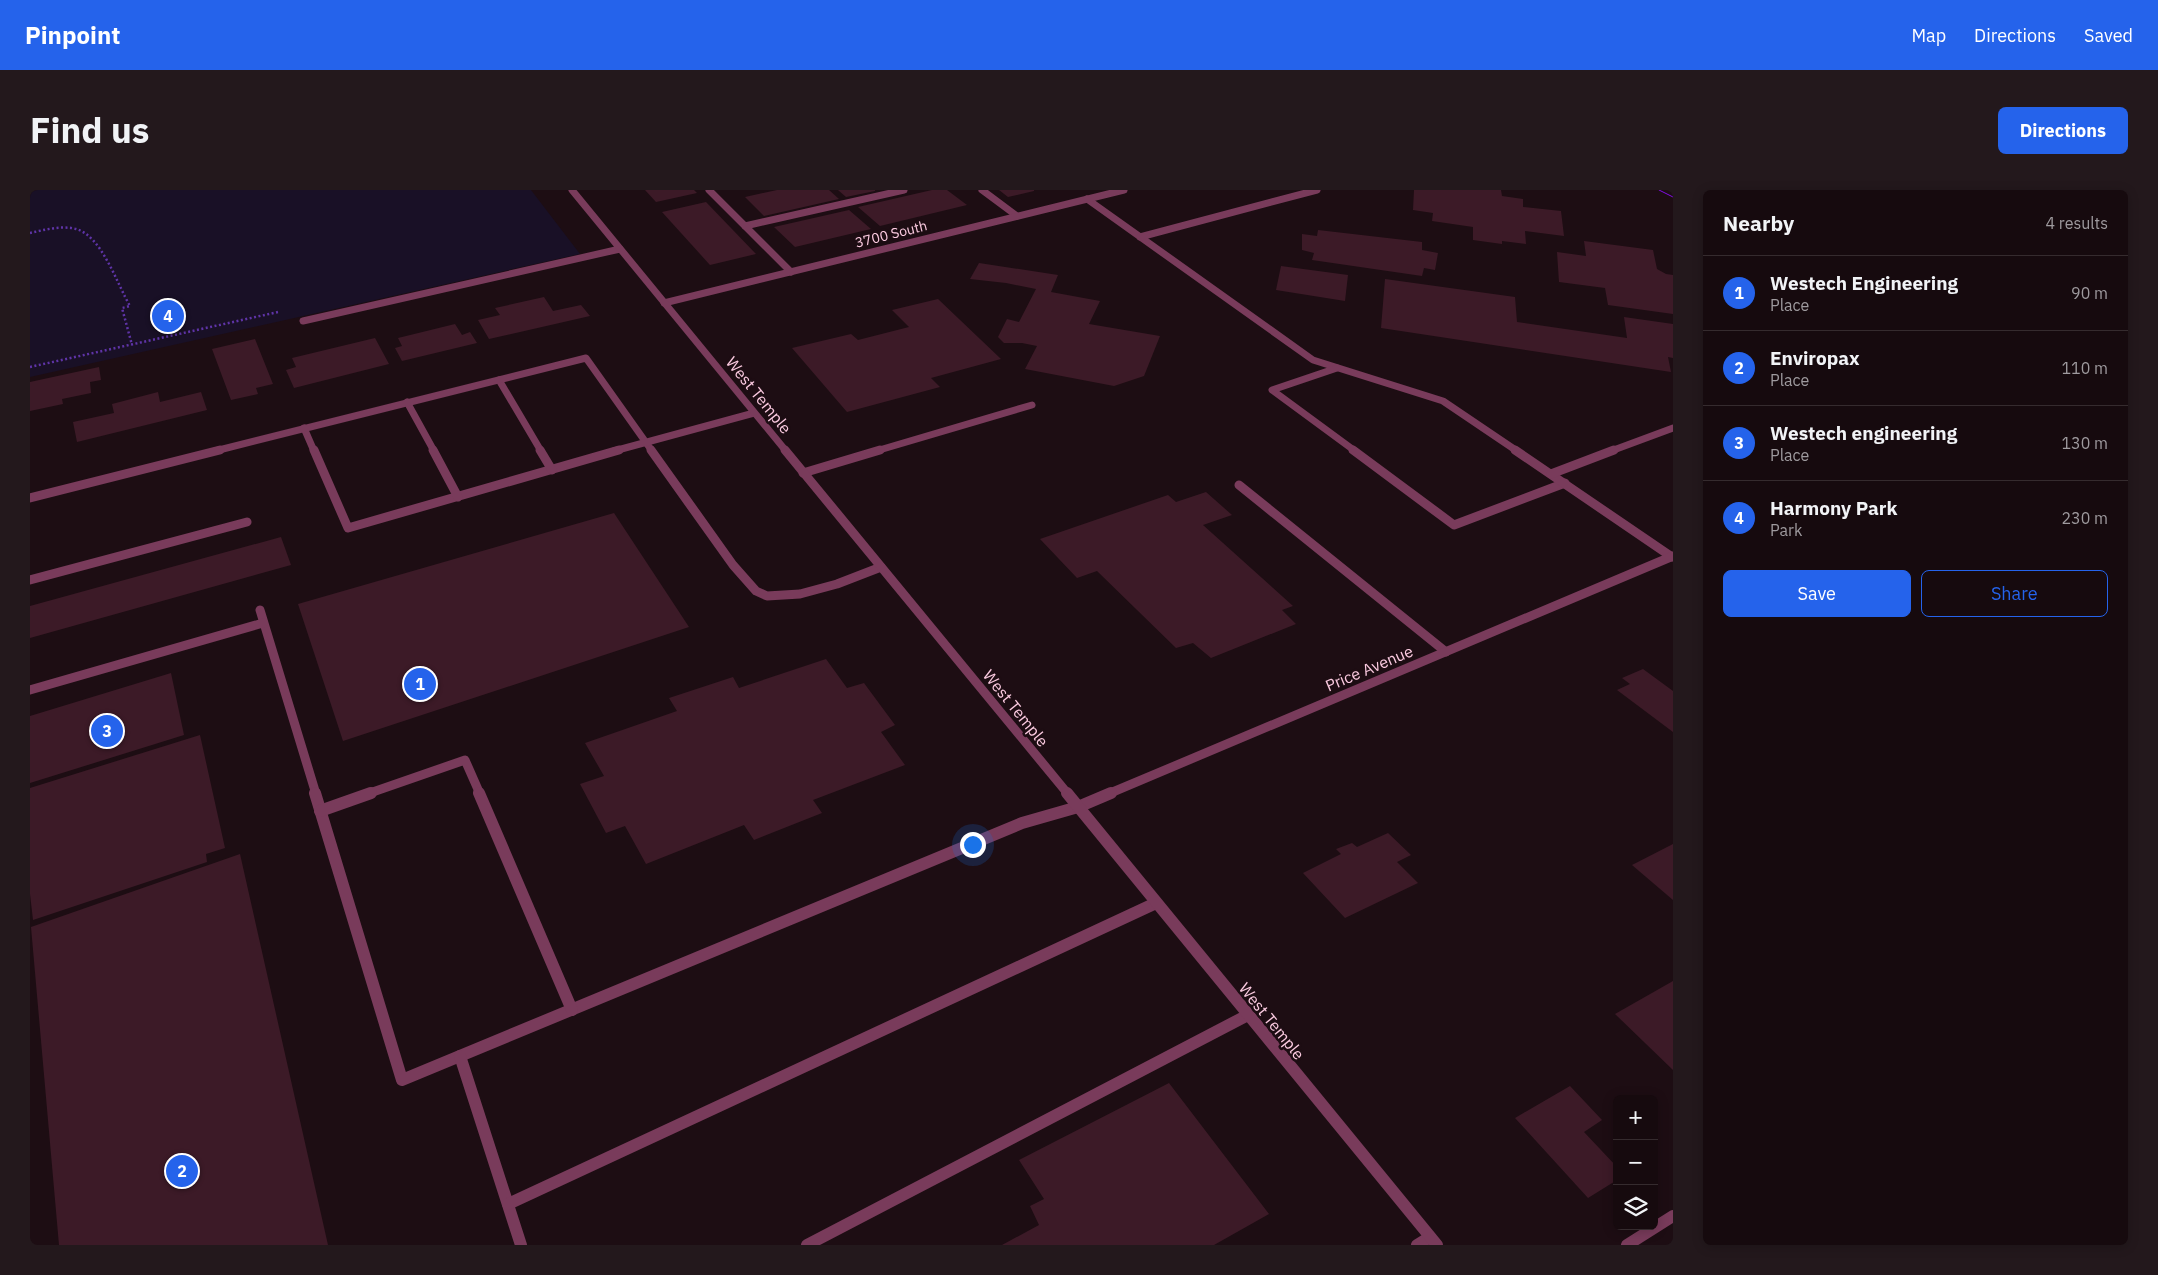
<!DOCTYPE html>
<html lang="en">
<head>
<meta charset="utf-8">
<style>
  :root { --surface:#160a0e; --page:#23181c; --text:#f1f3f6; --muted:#9e9a9e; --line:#352b2e; --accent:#2563eb }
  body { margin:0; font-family:"IBM Plex Sans",sans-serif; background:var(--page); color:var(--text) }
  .controls { position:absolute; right:15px; bottom:15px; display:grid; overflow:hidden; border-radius:8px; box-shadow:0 2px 12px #0003 }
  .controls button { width:45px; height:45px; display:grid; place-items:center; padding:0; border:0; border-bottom:1px solid var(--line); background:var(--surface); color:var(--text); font:25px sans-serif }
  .you { position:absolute; left:942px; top:654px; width:18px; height:18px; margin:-12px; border:4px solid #fff; border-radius:50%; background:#1a73e8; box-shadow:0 0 0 8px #1a73e833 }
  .badge { display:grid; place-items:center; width:32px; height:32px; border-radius:50%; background:var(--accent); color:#fff; font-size:16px; font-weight:700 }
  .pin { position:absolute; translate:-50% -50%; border:2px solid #fff; box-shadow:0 1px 5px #0006 }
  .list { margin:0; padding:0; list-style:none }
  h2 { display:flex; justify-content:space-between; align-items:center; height:65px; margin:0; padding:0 20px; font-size:21px }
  h2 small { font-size:16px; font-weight:400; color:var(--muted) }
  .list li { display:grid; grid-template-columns:32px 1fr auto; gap:15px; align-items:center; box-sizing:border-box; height:75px; padding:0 20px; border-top:1px solid var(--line) }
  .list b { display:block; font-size:19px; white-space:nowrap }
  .list p { margin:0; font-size:16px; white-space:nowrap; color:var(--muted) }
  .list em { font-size:16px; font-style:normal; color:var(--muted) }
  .actions { display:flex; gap:10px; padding:15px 20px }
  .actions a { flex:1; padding:11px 0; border:1px solid var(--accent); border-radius:8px; text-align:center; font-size:18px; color:var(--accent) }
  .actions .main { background:var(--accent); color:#fff }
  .icon { flex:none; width:28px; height:28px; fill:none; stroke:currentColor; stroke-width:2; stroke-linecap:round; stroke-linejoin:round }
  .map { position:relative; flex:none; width:1643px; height:1055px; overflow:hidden; border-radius:8px }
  header { display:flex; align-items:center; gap:30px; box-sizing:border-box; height:70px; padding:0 25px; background:var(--accent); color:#fff }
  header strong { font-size:24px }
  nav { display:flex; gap:28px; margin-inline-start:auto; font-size:18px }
  .intro { display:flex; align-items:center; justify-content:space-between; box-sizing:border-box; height:120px; padding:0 30px }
  h1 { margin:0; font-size:35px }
  .button { padding:12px 22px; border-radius:8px; background:var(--accent); color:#fff; font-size:18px; font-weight:700 }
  main { display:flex; gap:30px; padding:0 30px }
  aside { flex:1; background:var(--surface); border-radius:8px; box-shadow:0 2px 12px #0003 }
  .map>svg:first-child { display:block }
  .green { fill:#191026 }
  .building { fill:#3c1a27 }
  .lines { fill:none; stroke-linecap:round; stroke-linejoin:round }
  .path { stroke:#5f34a7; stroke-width:2.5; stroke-dasharray:2 2.5; stroke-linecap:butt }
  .service-far2 { stroke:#793b5b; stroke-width:7 }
  .service-far1 { stroke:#793b5b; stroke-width:9 }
  .service { stroke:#793b5b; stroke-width:12 }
  .minor-far2 { stroke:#793b5b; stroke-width:7 }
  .minor-far1 { stroke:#793b5b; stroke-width:9 }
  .minor { stroke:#793b5b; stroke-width:12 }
  .tertiary-far2 { stroke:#793b5b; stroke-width:7 }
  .tertiary-far1 { stroke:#793b5b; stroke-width:9 }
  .tertiary { stroke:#793b5b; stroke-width:12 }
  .tram { stroke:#810ee5; stroke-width:1 }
  .labels { text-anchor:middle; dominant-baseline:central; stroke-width:5; stroke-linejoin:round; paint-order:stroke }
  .far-street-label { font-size:14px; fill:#fccbe1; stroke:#1d0d13 }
  .street-label { font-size:16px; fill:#fccbe1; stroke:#1d0d13 }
</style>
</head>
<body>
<header>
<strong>Pinpoint</strong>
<nav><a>Map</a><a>Directions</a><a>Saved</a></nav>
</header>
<div class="intro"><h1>Find us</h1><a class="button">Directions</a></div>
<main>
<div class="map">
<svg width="1643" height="1055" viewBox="0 0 1643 1055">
  <rect width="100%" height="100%" fill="#1d0d13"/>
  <polygon class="green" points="0,0 501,0 550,64 0,187"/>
  <g class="building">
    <polygon points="615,0 664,0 667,3 626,12"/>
    <polygon points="747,0 799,0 809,9 734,26 715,7"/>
    <polygon points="808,0 845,0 845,1 816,7"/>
    <polygon points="902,0 917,0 937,15 850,36 828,17"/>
    <polygon points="969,0 1004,0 1004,1 978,7"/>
    <polygon points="1384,0 1471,0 1472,6 1493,9 1493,17 1531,21 1534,46 1495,41 1496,54 1472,51 1472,54 1443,50 1443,37 1402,31 1403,23 1383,20"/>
    <polygon points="676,12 726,64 680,75 632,22"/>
    <polygon points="819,20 841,39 765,57 744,37"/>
    <polygon points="1288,40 1392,52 1392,60 1408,63 1405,80 1394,78 1392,86 1282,70 1284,63 1272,60 1272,44 1287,46"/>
    <polygon points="1554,51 1623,60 1627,79 1636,84 1643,85 1643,124 1578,115 1575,98 1529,92 1527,62 1556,66"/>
    <polygon points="949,73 1028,85 1021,102 1070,111 1059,134 1130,146 1114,186 1084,196 995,179 1007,156 992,153 974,153 968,147 977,129 989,132 1006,99 976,93 940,89"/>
    <polygon points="1251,76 1318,85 1315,111 1246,100"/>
    <polygon points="1355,89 1485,107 1487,132 1597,148 1594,127 1643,134 1643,168 1638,167 1641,182 1351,138"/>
    <polygon points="514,107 523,121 551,115 560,126 459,149 448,130 470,125 465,118"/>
    <polygon points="908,109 971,169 901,188 910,197 817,222 762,158 821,144 828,150 879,137 862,120"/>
    <polygon points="425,134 432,145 440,142 447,153 372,171 365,158 372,156 368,148"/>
    <polygon points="345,148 359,174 264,198 256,180 266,177 262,168"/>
    <polygon points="225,149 243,194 226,198 228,204 201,210 182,159"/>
    <polygon points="69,177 71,190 60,192 61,203 32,209 33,214 0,221 0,192"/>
    <polygon points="128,202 130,212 171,202 177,220 47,252 43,232 84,223 82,214"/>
    <polygon points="1176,302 1202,325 1173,335 1263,416 1252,420 1266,434 1181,468 1163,453 1146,458 1067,381 1047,388 1010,349 1138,305 1146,312"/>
    <polygon points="584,323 659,437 313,551 268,414"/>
    <polygon points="251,347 261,375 0,448 0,416"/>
    <polygon points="796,469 817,498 834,493 865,535 851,542 875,575 783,610 792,623 724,650 714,635 616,674 595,636 576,643 550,594 574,586 555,553 647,521 639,508 703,487 709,498"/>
    <polygon points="1613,479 1643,501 1643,542 1587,500 1600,494 1592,488"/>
    <polygon points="141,483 154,545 0,593 0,526"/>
    <polygon points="170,545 195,658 176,664 177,672 3,730 0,704 0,598"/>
    <polygon points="1358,643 1381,665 1367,672 1388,693 1315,728 1273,683 1311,664 1306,659 1322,653 1327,657"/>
    <polygon points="1643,654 1643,710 1602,675"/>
    <polygon points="210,664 298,1055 29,1055 1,737"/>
    <polygon points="1643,791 1643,880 1585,824"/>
    <polygon points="1139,893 1239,1024 1184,1055 972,1055 1009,1035 1000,1016 1014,1009 989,970"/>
    <polygon points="1540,896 1572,930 1554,942 1587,977 1587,990 1558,1008 1485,928"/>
  </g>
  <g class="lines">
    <g class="path">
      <path d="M 0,43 C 14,40 31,35 46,39 C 72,46 87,94 100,116 L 92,118 L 102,155"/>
      <polyline points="0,177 248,122"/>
    </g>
    <g class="service-far2">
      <polyline points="1057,9 1283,170 1413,211 1487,261"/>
      <polyline points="715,36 874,0"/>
      <polyline points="1110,47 1287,0"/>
      <polyline points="273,131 590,59"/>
      <polyline points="1307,178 1242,200 1325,261"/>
      <polyline points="469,190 511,261"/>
      <polyline points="377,212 404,261"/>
      <polyline points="274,238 284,261"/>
      <polyline points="185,261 556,168 622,261"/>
      <polyline points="584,261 724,223"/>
      <polyline points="846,261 1002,215"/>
      <polyline points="1581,261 1643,238"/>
    </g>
    <g class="service-far1">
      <polyline points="284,260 318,338 589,260"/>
      <polyline points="403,260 428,307"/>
      <polyline points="510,260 522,280"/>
      <polyline points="621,260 703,375 726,401 737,406 770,404 807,394 851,377"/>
      <polyline points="1323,260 1424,335 1535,293"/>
      <polyline points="1485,260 1642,367"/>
      <polyline points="773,283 850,260"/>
      <polyline points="1521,284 1584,260"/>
      <polyline points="1209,295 1416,462"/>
      <polyline points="0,308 190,260"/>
      <polyline points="0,390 217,332"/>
      <polyline points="230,420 286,604"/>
      <polyline points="0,500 233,433"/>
      <polyline points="337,604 435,570 450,604"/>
    </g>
    <g class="service">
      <polyline points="285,603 372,890 992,633 1048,617"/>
      <polyline points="449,603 542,820"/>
      <polyline points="290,621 341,603"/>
      <polyline points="430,866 491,1055"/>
      <polyline points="478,1014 1126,713"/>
      <polyline points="777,1055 1218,825"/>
      <polyline points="1387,1055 1400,1047"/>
      <polyline points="1597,1055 1643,1026"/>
    </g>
    <g class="minor-far2">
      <polyline points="679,0 761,82"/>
      <polyline points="952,0 987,26"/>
      <polyline points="634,113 1094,0"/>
    </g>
    <polyline class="minor-far1" points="1078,604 1643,366"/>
    <polyline class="minor" points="1048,617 1081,603"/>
    <polyline class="tertiary-far2" points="542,0 756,261"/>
    <polyline class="tertiary-far1" points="755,260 1038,604"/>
    <polyline class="tertiary" points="1037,603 1407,1055"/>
    <polyline class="tram" points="1629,0 1643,7"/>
  </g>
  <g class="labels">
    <g class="far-street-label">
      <text transform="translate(861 44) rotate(-14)">3700 South</text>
    </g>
    <g class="street-label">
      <text transform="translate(729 205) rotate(51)">West Temple</text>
      <text transform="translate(1339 478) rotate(-23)">Price Avenue</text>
      <text transform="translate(986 518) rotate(51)">West Temple</text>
      <text transform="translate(1242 831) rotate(51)">West Temple</text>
    </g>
  </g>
</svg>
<div class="controls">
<button>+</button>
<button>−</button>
<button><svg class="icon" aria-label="layers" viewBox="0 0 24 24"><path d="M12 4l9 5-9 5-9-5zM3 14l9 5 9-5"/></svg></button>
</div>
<div class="you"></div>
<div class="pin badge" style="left:390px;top:494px">1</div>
<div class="pin badge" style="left:152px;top:981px">2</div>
<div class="pin badge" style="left:77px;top:541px">3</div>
<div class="pin badge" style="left:138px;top:126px">4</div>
</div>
<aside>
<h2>Nearby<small>4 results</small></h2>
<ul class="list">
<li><span class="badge">1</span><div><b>Westech Engineering</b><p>Place</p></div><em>90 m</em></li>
<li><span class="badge">2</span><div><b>Enviropax</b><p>Place</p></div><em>110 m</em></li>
<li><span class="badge">3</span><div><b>Westech engineering</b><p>Place</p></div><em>130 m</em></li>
<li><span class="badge">4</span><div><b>Harmony Park</b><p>Park</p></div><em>230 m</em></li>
</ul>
<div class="actions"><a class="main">Save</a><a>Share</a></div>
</aside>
</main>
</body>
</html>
